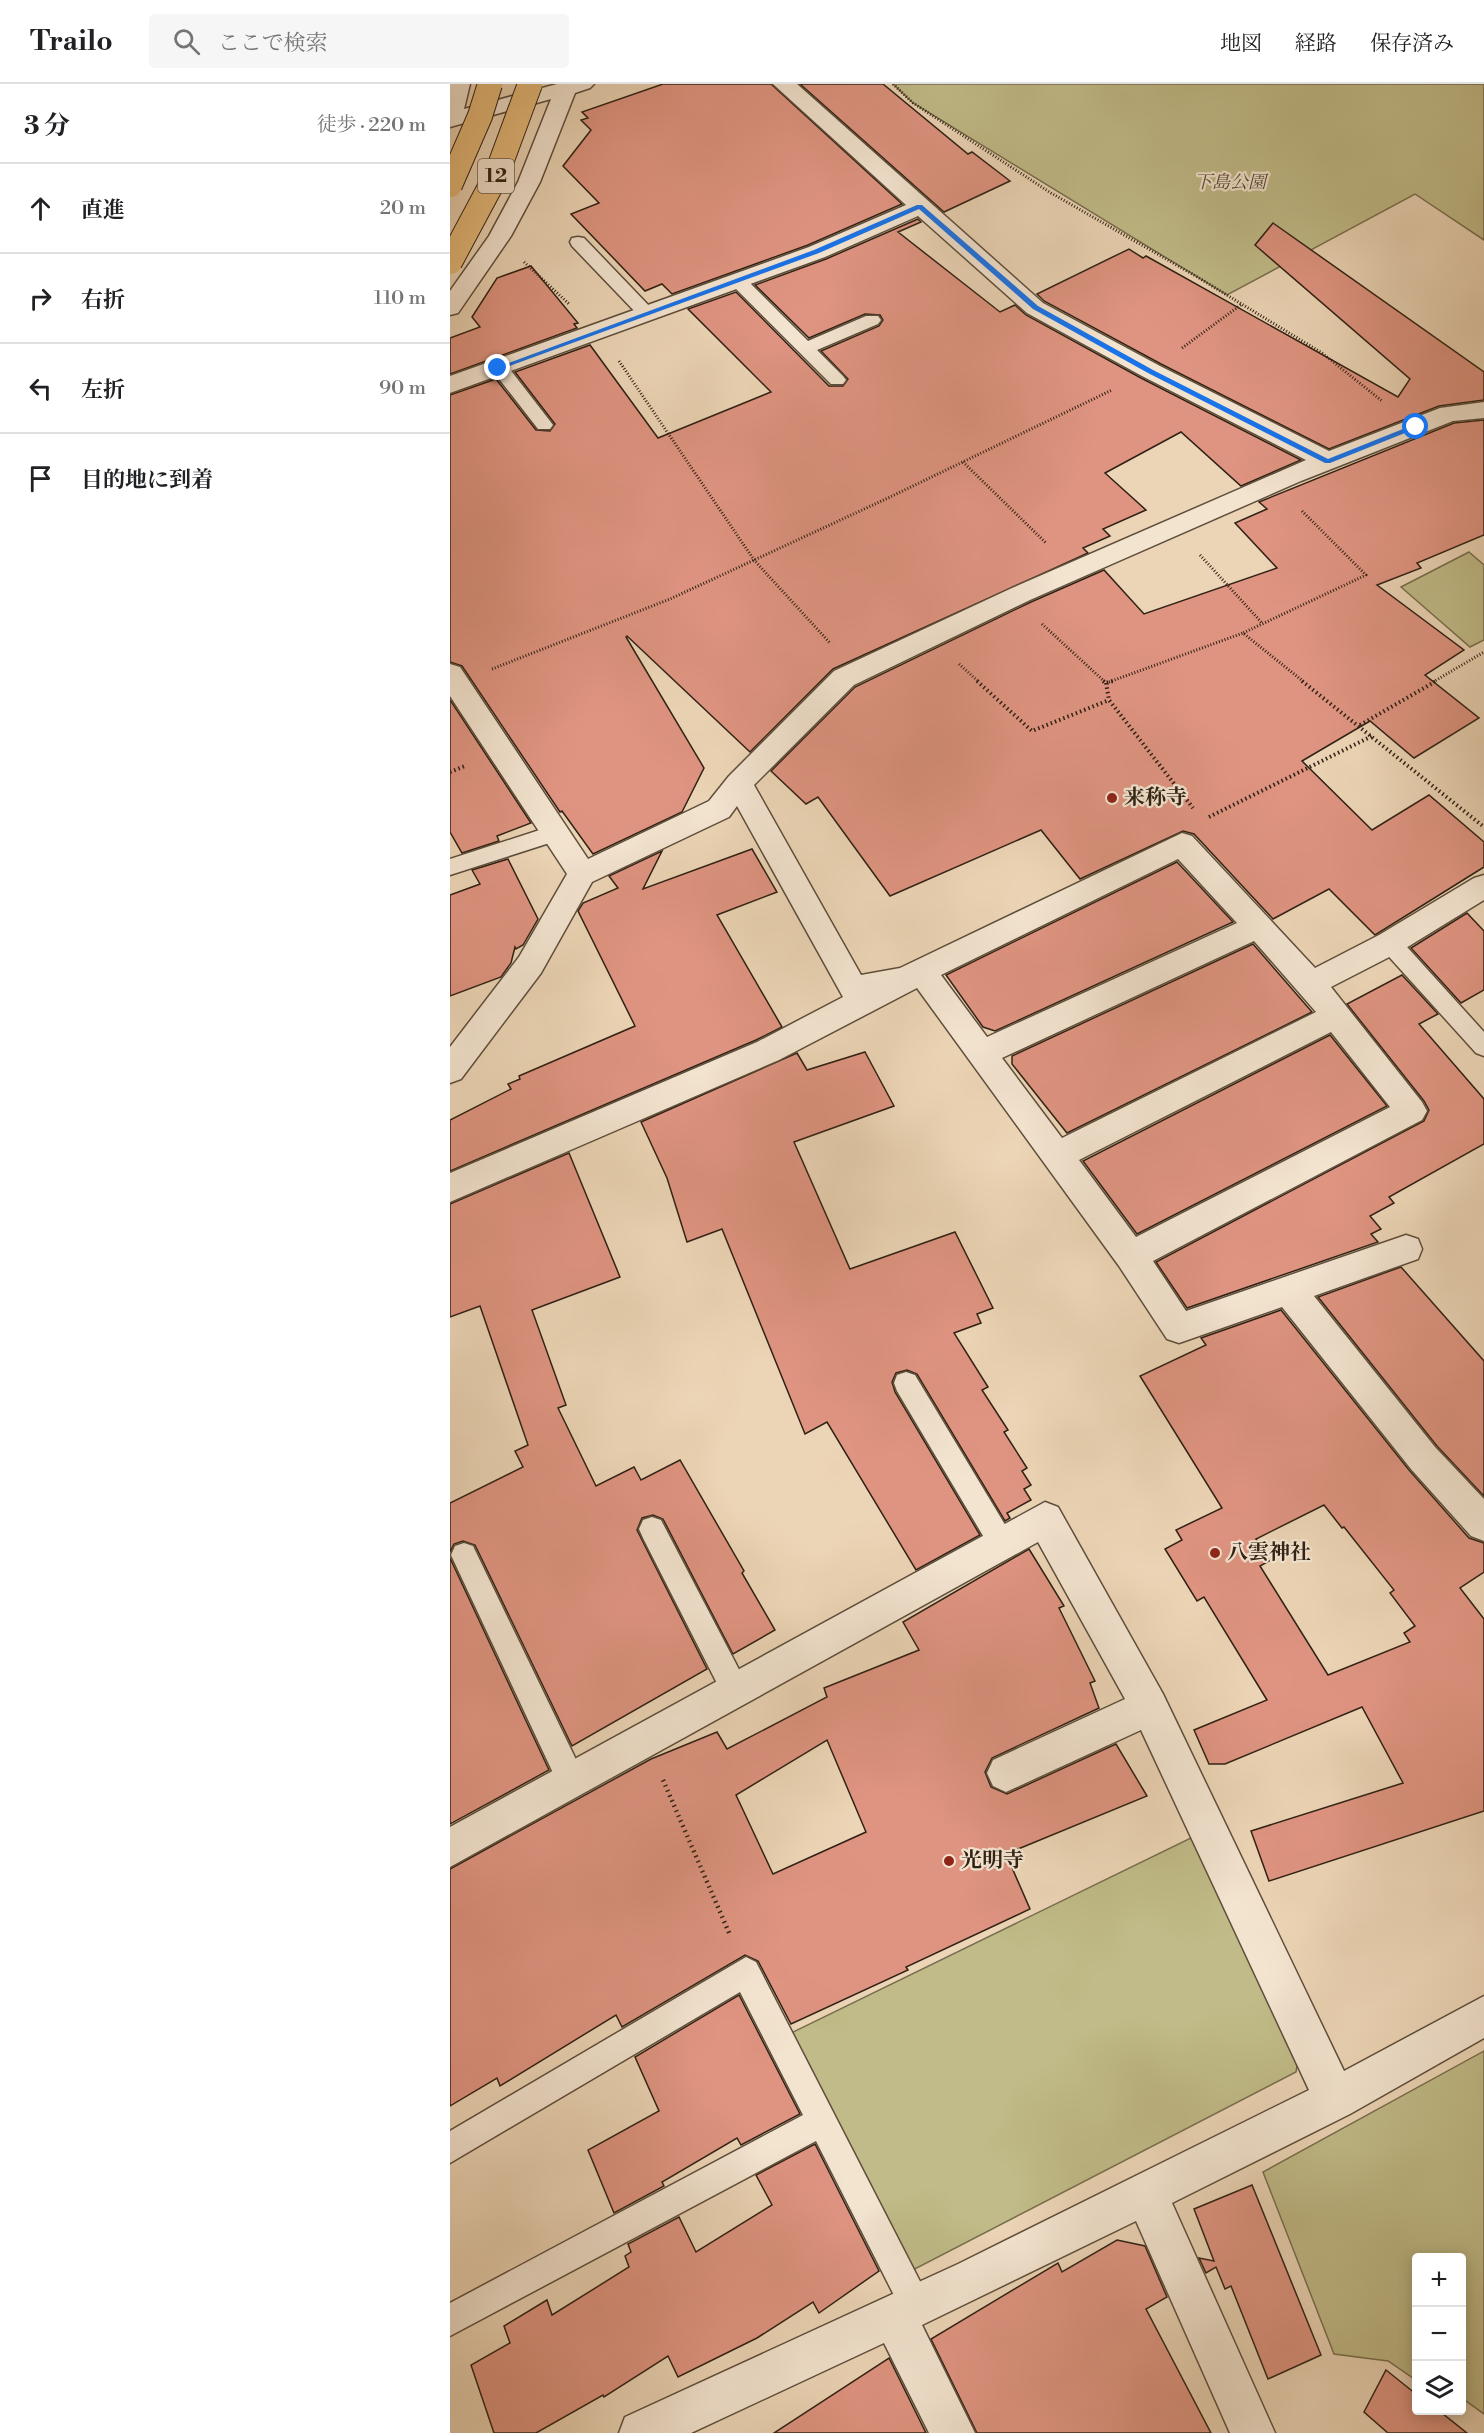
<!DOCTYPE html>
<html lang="ja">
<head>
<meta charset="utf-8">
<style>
  :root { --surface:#fff; --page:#f6f6f6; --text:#202124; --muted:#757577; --line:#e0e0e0 }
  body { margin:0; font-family:"Libre Bodoni","Noto Serif JP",serif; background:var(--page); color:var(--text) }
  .controls { position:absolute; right:18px; bottom:18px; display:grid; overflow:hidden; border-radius:6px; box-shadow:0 3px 15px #0003 }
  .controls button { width:54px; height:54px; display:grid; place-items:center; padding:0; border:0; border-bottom:2px solid var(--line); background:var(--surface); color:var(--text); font:30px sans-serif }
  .stop { position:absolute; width:18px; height:18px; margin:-14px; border:4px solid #1a73e8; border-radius:50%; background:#fff }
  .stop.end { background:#1a73e8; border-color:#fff; box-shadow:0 2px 6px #0008 }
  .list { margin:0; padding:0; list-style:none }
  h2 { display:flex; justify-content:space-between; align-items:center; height:78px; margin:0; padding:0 24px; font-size:26px }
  h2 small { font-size:20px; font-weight:400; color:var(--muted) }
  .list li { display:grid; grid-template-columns:39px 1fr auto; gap:18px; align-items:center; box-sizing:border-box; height:90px; padding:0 24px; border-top:2px solid var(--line) }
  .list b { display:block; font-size:22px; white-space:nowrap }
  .list em { font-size:20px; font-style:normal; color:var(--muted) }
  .icon { flex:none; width:33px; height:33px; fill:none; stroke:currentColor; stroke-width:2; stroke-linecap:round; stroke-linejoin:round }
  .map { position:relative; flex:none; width:1034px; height:2349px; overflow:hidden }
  header { display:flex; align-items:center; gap:36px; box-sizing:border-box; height:84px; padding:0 30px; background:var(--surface); border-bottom:2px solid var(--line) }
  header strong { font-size:28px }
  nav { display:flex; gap:33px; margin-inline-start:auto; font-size:21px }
  .search { width:420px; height:54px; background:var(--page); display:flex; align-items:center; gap:15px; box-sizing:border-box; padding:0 21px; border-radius:6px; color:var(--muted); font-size:22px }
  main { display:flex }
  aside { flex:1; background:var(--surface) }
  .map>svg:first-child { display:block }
  .green { fill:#c0bb88; stroke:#786e4e; stroke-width:1.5 }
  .building { fill:#df9481; stroke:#2f2114; stroke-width:1.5; fill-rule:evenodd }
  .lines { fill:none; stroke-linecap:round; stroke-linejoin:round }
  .lane-casing { stroke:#5e4e3c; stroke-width:3 }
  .street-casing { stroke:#5e4e3c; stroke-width:3 }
  .path-far2 { stroke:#2f2114; stroke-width:3; stroke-dasharray:1 2; stroke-linecap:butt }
  .path-far1 { stroke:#2f2114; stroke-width:4; stroke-dasharray:1.5 3; stroke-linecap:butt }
  .path { stroke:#2f2114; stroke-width:4.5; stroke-dasharray:1.5 4; stroke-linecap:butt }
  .lane { fill:#f3e4d0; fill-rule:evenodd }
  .street { fill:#f3e4d0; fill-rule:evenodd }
  .highway-bridge-casing { stroke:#2f2114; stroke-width:26; stroke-linecap:butt }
  .highway-bridge { stroke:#e6ba7b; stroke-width:24 }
  .route { fill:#1a73e8 }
  .poi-dot { fill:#8f2418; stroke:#f3e4d0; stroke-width:2 }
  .labels { text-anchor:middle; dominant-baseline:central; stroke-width:4.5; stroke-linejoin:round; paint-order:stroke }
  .far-park-label { font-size:18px; font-style:italic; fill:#534831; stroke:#f3e4d0 }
  .shield { fill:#f3e4d0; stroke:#6a5c4c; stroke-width:1.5 }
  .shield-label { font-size:20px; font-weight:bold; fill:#2f2114 }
  .poi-label { font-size:21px; font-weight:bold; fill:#2f2114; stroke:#f3e4d0; text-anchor:start }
</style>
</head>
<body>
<header>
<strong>Trailo</strong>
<div class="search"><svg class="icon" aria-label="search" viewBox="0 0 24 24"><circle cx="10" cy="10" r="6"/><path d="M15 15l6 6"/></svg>ここで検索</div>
<nav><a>地図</a><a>経路</a><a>保存済み</a></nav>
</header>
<main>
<aside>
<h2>3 分<small>徒歩 · 220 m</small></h2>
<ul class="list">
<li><svg class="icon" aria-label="ahead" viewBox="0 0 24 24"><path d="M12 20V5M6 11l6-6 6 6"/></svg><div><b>直進</b></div><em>20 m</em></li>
<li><svg class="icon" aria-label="right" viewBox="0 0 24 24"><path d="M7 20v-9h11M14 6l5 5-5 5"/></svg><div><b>右折</b></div><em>110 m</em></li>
<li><svg class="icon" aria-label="left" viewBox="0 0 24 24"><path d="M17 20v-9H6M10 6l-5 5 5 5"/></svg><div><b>左折</b></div><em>90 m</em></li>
<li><svg class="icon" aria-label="arrive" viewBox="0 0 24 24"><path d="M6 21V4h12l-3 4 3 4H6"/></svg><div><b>目的地に到着</b></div></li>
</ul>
</aside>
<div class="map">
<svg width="1034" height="2349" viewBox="0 0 1034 2349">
  <rect width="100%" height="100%" fill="#ecd5b6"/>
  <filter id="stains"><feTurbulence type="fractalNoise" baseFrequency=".00333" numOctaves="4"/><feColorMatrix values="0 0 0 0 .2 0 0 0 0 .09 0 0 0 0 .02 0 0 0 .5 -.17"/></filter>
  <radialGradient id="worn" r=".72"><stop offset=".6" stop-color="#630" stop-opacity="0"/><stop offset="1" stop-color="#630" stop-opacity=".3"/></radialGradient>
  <g class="green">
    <polygon points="443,0 1034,0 1034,156 965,110 777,211 463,19"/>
    <polygon points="1019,468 1034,481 1034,556 1020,563 951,503"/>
    <polygon points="747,1751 848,1975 846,1988 459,2188 339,1950"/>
    <polygon points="1034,1967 1034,2330 1012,2314 1012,2174 966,2174 966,2296 938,2277 884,2270 813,2088"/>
  </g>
  <g class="building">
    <polygon points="213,0 321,0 452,120 358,161 222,210 212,200 195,207 121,130 149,119 113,82 141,46 131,36 138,34 132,28"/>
    <polygon points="350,0 433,0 518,70 522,68 560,97 494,128"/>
    <polygon points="468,135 471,138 448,148 550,228 565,221 576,231 691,294 851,376 791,402 731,348 655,389 696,426 653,445 660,452 633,464 638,469 383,585 300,668 177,552 176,553 254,684 232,728 143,770 112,727 110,728 12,582 0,578 0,311 46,295 86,346 100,347 105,340 65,288 140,261 208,354 321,308 238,225 286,208 379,302 393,302 398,295 371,267 429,242 433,236 430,231 415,230 359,254 305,201 376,175"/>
    <polygon points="823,139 1034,288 1034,316 989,322 879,365 711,280 594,217 587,210 679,165 693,174 696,172 948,313 960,295 805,161"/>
    <polygon points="81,182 128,239 124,240 127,244 0,290 0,254 30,243 22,233 47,194"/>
    <polygon points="1034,336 1034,451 967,479 971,484 927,501 1014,566 975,591 1029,634 964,674 920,637 852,677 922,746 979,711 1034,758 1034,783 925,851 879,805 823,835 744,750 733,747 630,795 591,746 440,812 368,713 356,720 321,687 405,603 581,518 654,486 694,530 827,484 785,439 817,425 809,418 1004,339"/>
    <polygon points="0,616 81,739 47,752 49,757 12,769 0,748"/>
    <polygon points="302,765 327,808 267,831 332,943 306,956 0,1087 0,1036 61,1005 58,1000 70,995 69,992 185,942 128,827 133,819 168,804 159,792 212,767 193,805"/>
    <polygon points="58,775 88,835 73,861 66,865 65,863 61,879 51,893 0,912 0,811 30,800 22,786"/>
    <polygon points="727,778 783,838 545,947 533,943 496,891"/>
    <polygon points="1017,829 1034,847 1034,906 1011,919 961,864"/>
    <polygon points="803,860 862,928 617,1049 562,980 562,972"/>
    <polygon points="952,891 988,930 969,940 1034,1015 1034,1060 939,1113 944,1119 920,1132 931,1145 921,1150 928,1158 737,1224 706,1178 974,1037 979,1026 974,1017 897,920"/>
    <polygon points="880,951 937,1022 687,1150 633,1077"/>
    <polygon points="415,968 444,1022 344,1058 400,1185 505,1148 543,1224 527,1230 531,1239 504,1249 538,1303 532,1306 558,1346 554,1348 577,1384 572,1387 581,1401 574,1405 581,1416 557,1429 560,1434 555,1437 467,1290 457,1286 446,1289 442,1298 445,1308 530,1451 466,1486 377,1338 355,1350 272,1145 237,1158 217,1094 191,1038 347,969 357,986"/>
    <polygon points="119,1069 170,1193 82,1226 116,1321 108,1324 146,1402 184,1383 191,1396 230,1376 294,1487 292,1489 325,1546 283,1570 213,1435 203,1431 192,1434 187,1446 257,1585 122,1662 25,1461 13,1457 4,1460 0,1468 0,1419 73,1383 65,1367 78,1361 30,1222 0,1233 0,1120"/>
    <polygon points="951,1183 1034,1277 1034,1412 987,1362 868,1213"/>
    <path d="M 831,1226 L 959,1386 L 1019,1454 L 1034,1459 L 1034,1488 L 1010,1504 L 1034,1535 L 1034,1727 L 819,1797 L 801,1747 L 953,1699 L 912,1623 L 775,1680 L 759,1680 L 744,1646 L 817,1616 L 754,1513 L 747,1517 L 715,1465 L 732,1456 L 726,1446 L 772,1424 L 690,1292 L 756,1261 L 751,1254 ZM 874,1421 L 892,1444 L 894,1443 L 944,1506 L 940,1509 L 965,1542 L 954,1549 L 960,1558 L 878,1591 L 810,1482 L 819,1477 L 806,1455 Z"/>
    <path d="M 579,1465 L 614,1522 L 609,1524 L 645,1597 L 640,1599 L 649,1624 L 542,1674 L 535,1688 L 541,1703 L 557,1710 L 666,1660 L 697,1712 L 556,1770 L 580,1825 L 456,1883 L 458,1886 L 341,1940 L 308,1877 L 295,1871 L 172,1943 L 166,1931 L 50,2002 L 47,1994 L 0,2022 L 0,1785 L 201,1675 L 267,1648 L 277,1665 L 377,1613 L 374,1604 L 469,1566 L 453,1538 ZM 377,1656 L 416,1748 L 323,1790 L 286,1711 Z"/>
    <polygon points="0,1474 99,1686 0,1740"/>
    <polygon points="289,1911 350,2030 291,2061 287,2054 212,2098 214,2102 164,2129 138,2066 209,2027 185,1973"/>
    <polygon points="365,2060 429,2187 369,2229 363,2218 307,2254 228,2293 218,2272 154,2313 153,2311 86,2349 44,2349 21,2281 60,2259 54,2242 97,2216 102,2231 179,2183 175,2172 181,2168 178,2160 229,2133 246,2168 322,2121 306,2091"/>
    <polygon points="802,2101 871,2271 818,2295 781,2202 775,2205 766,2183 756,2189 749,2174 764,2177 744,2125"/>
    <polygon points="667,2156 695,2162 717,2213 696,2225 761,2349 527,2349 481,2255 608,2179 612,2188"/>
    <polygon points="439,2274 476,2349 324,2349"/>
    <polygon points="936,2286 966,2310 966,2326 988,2326 1017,2349 938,2349 914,2328"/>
  </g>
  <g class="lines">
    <defs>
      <g id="lane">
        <polygon points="128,153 134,154 203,226 206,230 203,234 191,234 122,162 120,158 122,154"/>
        <polygon points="287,191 293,192 358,257 416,232 428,232 431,236 428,240 367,266 393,292 396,296 393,300 381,300 281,200 279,196 281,192"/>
        <polygon points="49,277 55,279 100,337 103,341 100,345 88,345 43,287 40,283 43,279"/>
        <polygon points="105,741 112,743 115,749 112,755 0,791 0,775"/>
        <polygon points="940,851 948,853 1034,948 1034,972 1026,969 932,865 929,859 932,853"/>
        <polygon points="456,1288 465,1291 560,1449 564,1458 560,1467 551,1470 542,1467 447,1307 444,1299 447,1291"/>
        <polygon points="202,1433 211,1436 295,1597 299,1606 295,1615 285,1619 275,1615 193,1454 189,1445 193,1436"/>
        <polygon points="14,1459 23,1462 131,1686 135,1696 131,1706 121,1710 111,1706 1,1471 5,1462"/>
        <polygon points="296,1873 306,1878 477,2211 482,2222 477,2233 466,2238 455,2233 366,2057 0,2252 0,2219 353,2031 290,1908 0,2079 0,2047"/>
      </g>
      <g id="street">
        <polygon points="0,0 20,0 14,25 107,0 144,0 140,4 125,9 90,98 61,152 8,229 0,231 0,207 39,152 68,98 101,15 0,43"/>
        <path d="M 323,0 L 347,0 L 593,219 L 710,282 L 879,367 L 990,324 L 1034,318 L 1034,334 L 1003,337 L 851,397 L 580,516 L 404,601 L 304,701 L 411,891 L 450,884 L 732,749 L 742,752 L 865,884 L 929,851 L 1024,794 L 1034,791 L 1034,816 L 951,867 L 881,903 L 972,1018 L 977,1027 L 972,1036 L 703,1177 L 736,1227 L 956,1151 L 968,1155 L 972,1165 L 968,1175 L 864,1212 L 985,1363 L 1034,1415 L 1034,1457 L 1021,1452 L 961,1385 L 832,1223 L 729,1259 L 717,1255 L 669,1182 L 467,904 L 329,976 L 0,1118 L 0,1089 L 307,958 L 393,913 L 287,722 L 279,733 L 142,798 L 91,889 L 11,995 L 0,999 L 0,963 L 69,873 L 117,790 L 0,612 L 0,580 L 10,583 L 138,775 L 259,717 L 279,692 L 384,587 L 562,504 L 856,376 L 692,292 L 577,229 L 468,132 L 375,173 L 0,309 L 0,292 L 359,163 L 456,121 ZM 728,775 L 787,839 L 537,953 L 491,891 ZM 804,857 L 866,928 L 612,1054 L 552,974 ZM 881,948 L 940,1023 L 686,1153 L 629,1076 Z"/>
        <polygon points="595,1418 608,1423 713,1610 894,1987 1034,1912 1034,1954 900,2030 722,2119 825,2349 780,2349 686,2137 472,2241 525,2349 479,2349 434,2259 241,2349 169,2349 175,2333 508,2180 859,2006 691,1646 556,1708 543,1702 537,1689 543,1676 675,1615 588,1458 0,1783 0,1743"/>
      </g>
    </defs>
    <use href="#lane" class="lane-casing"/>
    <use href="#street" class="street-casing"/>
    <g class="path-far2">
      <polyline points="443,0 463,19 601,109 744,191 872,269 932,317"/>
      <polyline points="74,178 119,220"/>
      <polyline points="732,264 792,220"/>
      <polyline points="169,277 304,476 380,559"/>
      <polyline points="513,378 596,459"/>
      <polyline points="852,427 916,491 793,549 854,598"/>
      <polyline points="750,471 812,539"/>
      <polyline points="592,540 655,598"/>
      <polyline points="509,580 529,598"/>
      <polyline points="42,585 220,515 438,414 662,306"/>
      <polyline points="659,598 793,549"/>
      <polyline points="983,598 1034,568"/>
    </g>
    <g class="path-far1">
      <polyline points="527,597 582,647 659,616"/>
      <polyline points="653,597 656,599 663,597"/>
      <polyline points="852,597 1034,743"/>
      <polyline points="656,599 659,616 743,724"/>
      <polyline points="910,641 986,597"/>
      <polyline points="0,688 15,682"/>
      <polyline points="759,733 922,652"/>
    </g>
    <polyline class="path" points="213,1696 280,1851"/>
    <use href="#lane" class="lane"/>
    <use href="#street" class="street"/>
    <defs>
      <g id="highway-bridge">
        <polyline points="0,101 30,32 40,0"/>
        <polyline points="0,178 46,92 80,0"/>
      </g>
    </defs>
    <use href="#highway-bridge" class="highway-bridge-casing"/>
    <use href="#highway-bridge" class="highway-bridge"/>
  </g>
  <polygon class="route" points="467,121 472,121 588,222 703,286 878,375 963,341 970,343 880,379 875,379 698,289 583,225 469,125 369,169 51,285 45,284 364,166"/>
  <g class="poi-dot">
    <circle cx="662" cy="714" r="6"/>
    <circle cx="765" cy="1469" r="6"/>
    <circle cx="499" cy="1777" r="6"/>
  </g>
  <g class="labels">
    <g class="far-park-label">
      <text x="780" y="98">下島公園</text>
    </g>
    <rect class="shield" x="28" y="75" width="36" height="34" rx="4.5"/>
    <g class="shield-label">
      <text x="46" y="92">12</text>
    </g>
    <g class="poi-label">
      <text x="674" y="714">来称寺</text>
      <text x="777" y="1469">八雲神社</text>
      <text x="511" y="1777">光明寺</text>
    </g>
  </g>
  <rect width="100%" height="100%" filter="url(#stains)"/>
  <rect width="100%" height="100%" fill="url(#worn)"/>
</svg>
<div class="controls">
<button>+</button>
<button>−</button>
<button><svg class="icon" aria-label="layers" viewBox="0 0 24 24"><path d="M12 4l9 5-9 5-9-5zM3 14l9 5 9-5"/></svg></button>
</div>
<div class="stop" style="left:966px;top:343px"></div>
<div class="stop end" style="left:48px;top:284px"></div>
</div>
</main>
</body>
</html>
